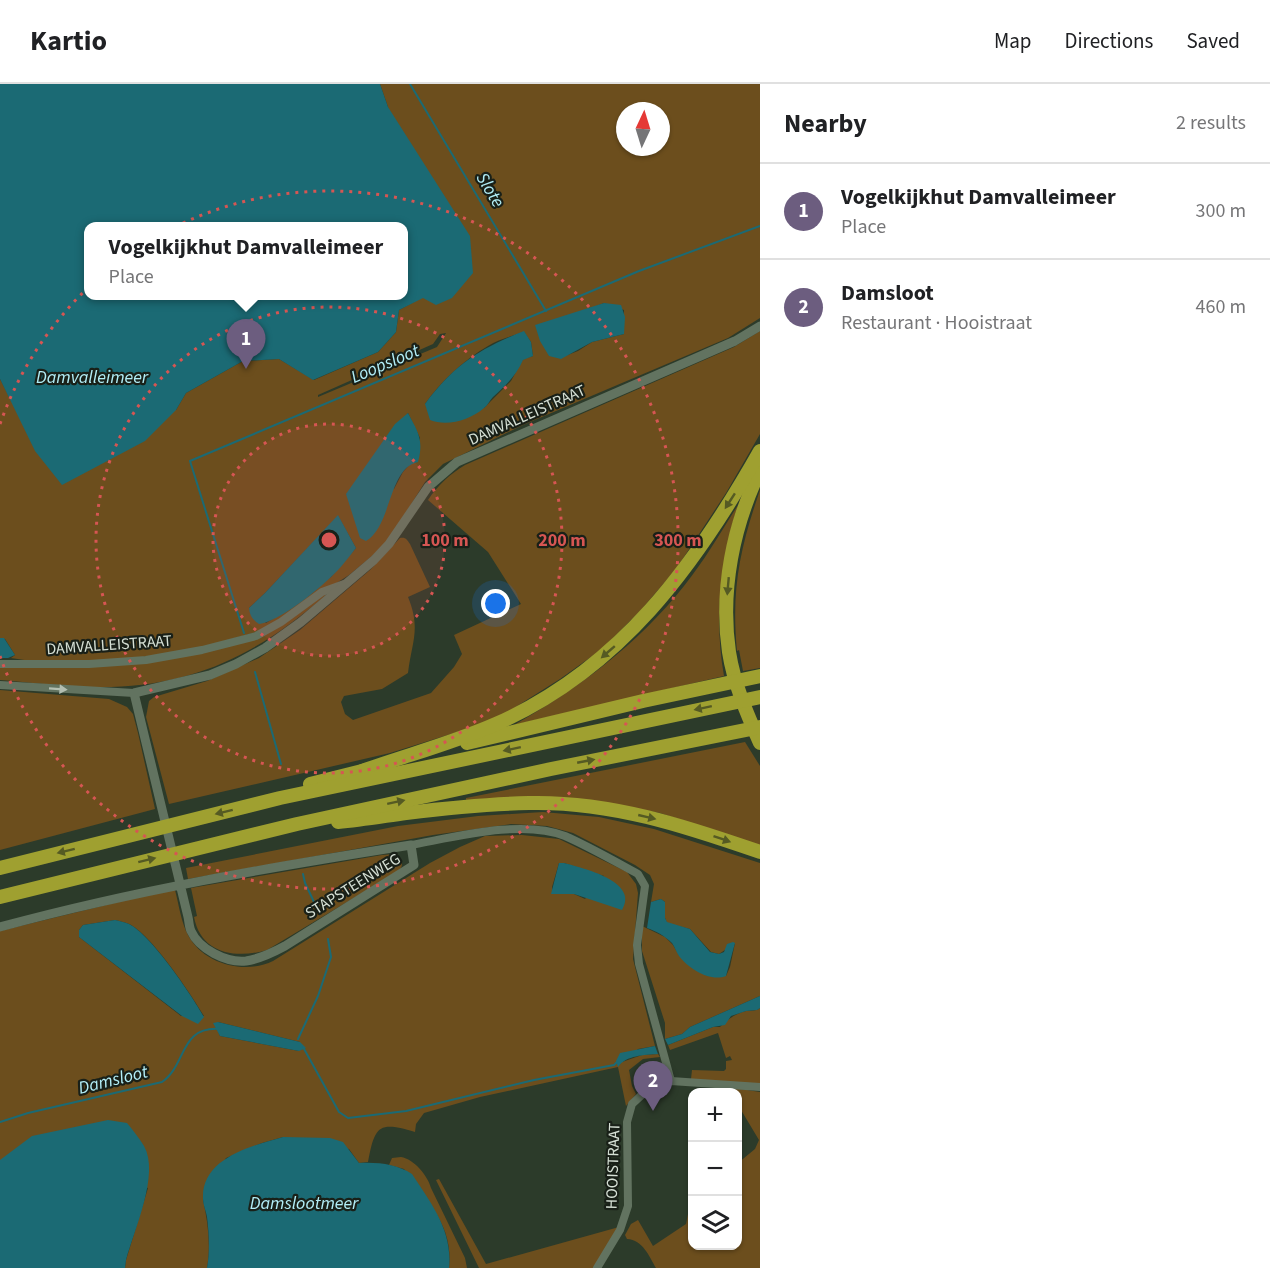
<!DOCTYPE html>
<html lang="en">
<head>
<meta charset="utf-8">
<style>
  :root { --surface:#fff; --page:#f6f6f6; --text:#202124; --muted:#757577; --line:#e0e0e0; --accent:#6c5d7f }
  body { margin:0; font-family:"Source Sans 3",sans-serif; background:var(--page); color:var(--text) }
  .controls { position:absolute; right:18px; bottom:18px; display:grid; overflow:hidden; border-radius:12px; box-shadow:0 2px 4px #0004 }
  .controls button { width:54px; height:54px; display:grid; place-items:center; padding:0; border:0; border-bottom:2px solid var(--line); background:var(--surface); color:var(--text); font:30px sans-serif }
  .compass { position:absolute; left:616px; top:18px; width:54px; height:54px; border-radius:50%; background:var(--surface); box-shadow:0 2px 4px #0004; rotate:4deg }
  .you { position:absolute; left:496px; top:520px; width:21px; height:21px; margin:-15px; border:4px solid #fff; border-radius:50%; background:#1a73e8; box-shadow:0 0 0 9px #1a73e833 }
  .badge { display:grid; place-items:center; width:39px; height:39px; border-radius:50%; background:var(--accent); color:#fff; font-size:20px; font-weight:700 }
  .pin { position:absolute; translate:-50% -50px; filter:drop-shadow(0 2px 3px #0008) }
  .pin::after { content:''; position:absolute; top:32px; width:21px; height:18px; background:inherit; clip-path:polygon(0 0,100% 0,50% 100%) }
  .popup { position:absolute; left:84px; top:138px; width:324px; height:78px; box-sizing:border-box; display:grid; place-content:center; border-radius:12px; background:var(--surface); filter:drop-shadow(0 2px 4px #0005); font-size:20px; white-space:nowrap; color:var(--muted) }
  .popup b { font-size:22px; color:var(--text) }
  .popup::after { content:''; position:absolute; left:50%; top:100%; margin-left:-12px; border:12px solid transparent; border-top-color:var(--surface) }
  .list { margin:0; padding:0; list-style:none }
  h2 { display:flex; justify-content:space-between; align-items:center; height:78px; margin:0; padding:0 24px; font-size:26px }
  h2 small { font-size:20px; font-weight:400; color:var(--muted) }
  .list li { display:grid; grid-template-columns:39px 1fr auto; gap:18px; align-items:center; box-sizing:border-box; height:96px; padding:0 24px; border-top:2px solid var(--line) }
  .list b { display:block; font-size:22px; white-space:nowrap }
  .list p { margin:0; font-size:20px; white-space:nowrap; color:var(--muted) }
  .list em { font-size:20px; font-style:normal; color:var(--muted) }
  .icon { flex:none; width:33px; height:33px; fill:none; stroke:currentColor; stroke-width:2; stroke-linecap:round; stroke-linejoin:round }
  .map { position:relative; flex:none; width:760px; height:1184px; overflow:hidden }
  header { display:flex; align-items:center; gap:36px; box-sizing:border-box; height:84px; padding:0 30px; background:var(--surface); border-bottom:2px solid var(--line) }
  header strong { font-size:28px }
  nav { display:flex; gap:33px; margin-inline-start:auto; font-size:21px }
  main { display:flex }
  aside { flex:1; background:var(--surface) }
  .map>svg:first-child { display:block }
  .green { fill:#6c4e1d; fill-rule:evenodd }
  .water { fill:#1b6a74; fill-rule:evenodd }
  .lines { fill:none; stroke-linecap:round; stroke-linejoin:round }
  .stream { stroke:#1b6a74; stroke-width:2 }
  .minor { stroke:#627360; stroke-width:8 }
  .tertiary { stroke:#627360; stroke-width:9 }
  .motorway { stroke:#9fa030; stroke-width:14 }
  .oneway { fill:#555a23 }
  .oneway2 { fill:#b3bfb2 }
  .ring { fill:none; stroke:#d65653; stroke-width:3; stroke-dasharray:3 6 }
  .labels { text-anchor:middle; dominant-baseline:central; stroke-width:4.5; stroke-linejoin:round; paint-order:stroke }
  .street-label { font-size:16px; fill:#d6e0d5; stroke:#192018 }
  .water-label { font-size:18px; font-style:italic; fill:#b2eef7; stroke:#192018 }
  .centre { fill:#d65653; stroke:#192018; stroke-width:3 }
  .ring-label { font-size:18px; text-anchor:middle; font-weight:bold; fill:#d65653; stroke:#192018; stroke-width:4.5; stroke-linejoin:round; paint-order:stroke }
</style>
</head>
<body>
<header>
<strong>Kartio</strong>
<nav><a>Map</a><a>Directions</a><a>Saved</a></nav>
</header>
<main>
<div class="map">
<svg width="760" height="1184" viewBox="0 0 760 1184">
  <rect width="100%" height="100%" fill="#2c3b2a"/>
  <g class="green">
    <path d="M 380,0 L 760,0 L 760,234 L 728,254 L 523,341 L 443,380 L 425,398 L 390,454 L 372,472 L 349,491 L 261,547 L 195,565 L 143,573 L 92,577 L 31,577 L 11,574 L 15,571 L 5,555 L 0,554 L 0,295 L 12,318 L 176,326 L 186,309 L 243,277 L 279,275 L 314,296 L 378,268 L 396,248 L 399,226 L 423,213 L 388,23 ZM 625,27 L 661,27 L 661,63 L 625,63 ZM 604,219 L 624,226 L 624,250 L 592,258 L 578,267 L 565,272 L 579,229 ZM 524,248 L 531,258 L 533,272 L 523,275 L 511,297 L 484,324 L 425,320 C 441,297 464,276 488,262 C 499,255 513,252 524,248 ZM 446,249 L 437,263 L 318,313 L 318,311 L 433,260 L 440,250 ZM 408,329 L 420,354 L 411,379 L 403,388 L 394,405 L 346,411 ZM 338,432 L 356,464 L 331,493 L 281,530 L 266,539 L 249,524 L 265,509 Z"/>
    <path d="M 760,247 L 760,350 L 726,409 L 676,485 L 641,526 L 602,565 L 560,595 L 506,629 L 470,644 L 390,669 L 169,720 L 146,633 L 149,617 L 154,613 L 207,597 L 259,574 L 300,546 L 370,486 L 400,454 C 406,453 407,456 410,460 L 430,503 L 408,513 C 421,545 412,557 408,589 L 382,605 L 344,612 L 341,618 L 345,630 L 353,636 L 431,609 L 454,583 L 462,570 L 454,551 L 521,520 L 488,468 L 428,416 C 438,401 450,390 465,381 L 734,263 Z"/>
    <path d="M 760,406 L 760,584 L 743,587 L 739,566 L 737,567 C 731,505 740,464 760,406 Z"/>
    <path d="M 738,421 C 720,477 714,536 724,592 L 514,641 C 579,604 637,561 684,502 C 704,477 721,448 738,421 Z"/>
    <path d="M 325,510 L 326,511 C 260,568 199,600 111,603 C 74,604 36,599 0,596 L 0,583 L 89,583 L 257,553 Z"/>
    <polygon points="0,606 109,615 127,623 133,630 138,649 155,725 0,766"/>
    <polygon points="745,658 760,682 760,762 660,729 598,717 466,717 466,714"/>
    <polygon points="543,728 599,733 654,745 760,779 760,912 690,943 682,950 665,955 665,939 642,867 642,842 665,853 673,861 679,871 726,892 730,883 735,859 719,870 711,868 690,845 667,839 665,834 665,818 661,815 651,818 654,800 650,791 635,781 573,749 547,742 511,740 433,751 188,795 186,784 398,742 478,732"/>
    <path d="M 522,751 L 559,755 L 627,788 L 636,800 L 638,809 L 633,875 L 655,962 L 638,965 L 622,978 L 642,971 L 658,970 L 660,973 L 643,975 L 629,986 L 632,1002 L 636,1010 L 626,1022 L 618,983 L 480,1013 L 424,1029 L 416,1040 L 415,1048 C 378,1037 375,1042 368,1078 L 359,1079 L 349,1065 L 283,1053 L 262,1059 L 226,1074 L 203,1116 C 208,1138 211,1162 207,1184 L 125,1184 L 126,1176 L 148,1104 L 0,1076 L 0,847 L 147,811 L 175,806 C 179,821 181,838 188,851 C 203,880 245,891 273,877 L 430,779 L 460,763 L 485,752 ZM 559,779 L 564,779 L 604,792 L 585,815 L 574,810 L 553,810 L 552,803 ZM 115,836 C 119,837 125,838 129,840 C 151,850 191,910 204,932 L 181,932 L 79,853 L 79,846 L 83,841 ZM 218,938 L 300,958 L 299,967 L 220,952 L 217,945 Z"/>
    <path d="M 394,770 L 401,775 C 403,781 402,784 397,788 L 267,866 C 236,875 201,870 194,833 L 197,832 L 191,804 L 382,771 Z"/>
    <path d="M 760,924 L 760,1000 L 691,995 L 692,986 L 724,987 L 726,985 L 726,977 L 732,976 L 730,972 L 726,974 L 718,949 L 670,966 L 668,961 L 713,943 L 720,943 C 728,935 735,930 746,927 C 752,926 754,928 760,924 Z"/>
    <path d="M 734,1004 L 760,1008 L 760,1184 L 656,1184 C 649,1172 643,1156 627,1155 L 625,1151 L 631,1140 L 638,1136 L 653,1162 L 686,1140 L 688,1130 L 692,1122 L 692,1162 L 738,1162 L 738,1079 L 755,1065 L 759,1056 L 738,1021 L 738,1008 L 722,1008 L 719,1005 Z"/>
    <path d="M 401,1073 C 414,1075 428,1092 431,1104 L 465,1174 L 467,1184 L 449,1184 C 454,1142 427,1117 404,1085 L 389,1081 L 392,1074 Z"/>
    <polygon points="439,1095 486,1180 619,1143 608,1163 593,1184 479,1184 436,1096"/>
  </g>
  <g class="water">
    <path d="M 0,0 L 380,0 L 388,23 L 470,152 L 473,189 L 452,214 L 436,221 L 423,214 L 399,226 L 396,248 L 378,268 L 313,296 L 279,275 L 243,277 L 186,309 L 176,326 L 145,357 L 62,401 L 35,367 L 0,295 ZM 88,142 L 404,142 L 404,212 L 88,212 Z"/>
    <polygon points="604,219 621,221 625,233 624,250 592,258 561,275 549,272 540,257 535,241"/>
    <path d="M 524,247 L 531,258 L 533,272 L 523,276 C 516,292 506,301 493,313 C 490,316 488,321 484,324 C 470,336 447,343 430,336 L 425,320 C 454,281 479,265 524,247 Z"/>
    <path d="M 408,329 C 418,348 424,356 418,378 C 388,384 392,442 366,457 L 360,454 L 346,410 L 395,340 Z"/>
    <path d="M 338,431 L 356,464 C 348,474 340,485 331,493 C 315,508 280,537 259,540 C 252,535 250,532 249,524 L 265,509 Z"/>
    <polygon points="0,554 4,554 15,571 8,574 0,574"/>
    <path d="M 559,779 L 564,779 C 582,784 640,797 622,826 L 574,810 L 551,810 Z"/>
    <path d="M 661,815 L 665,818 L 665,834 L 667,838 L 690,845 L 710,868 L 719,870 L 724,868 L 727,860 L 733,858 L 735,859 L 726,892 C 710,898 689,885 679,872 C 676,868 675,863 672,859 C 665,852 656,847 647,844 L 651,818 Z"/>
    <path d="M 115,836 C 119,837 125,838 129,840 C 151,851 191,910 204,933 L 198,940 L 182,932 L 79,853 L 79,846 L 83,841 Z"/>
    <polygon points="760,912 760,924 757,926 746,927 731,932 725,941 713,943 668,961 665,955 682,950 690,943"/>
    <polygon points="218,938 300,958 306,964 299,967 220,952 213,939"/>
    <path d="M 655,962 L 658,970 C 645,971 626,971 618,983 L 616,977 L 620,969 Z"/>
    <path d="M 108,1036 L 127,1039 C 133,1046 139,1054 144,1062 C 160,1090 134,1146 126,1176 L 125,1184 L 0,1184 L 0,1076 L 32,1052 Z"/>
    <path d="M 283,1053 L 330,1054 L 343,1058 L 359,1079 C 378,1078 397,1080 412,1090 C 431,1119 453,1147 449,1184 L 207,1184 C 210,1168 209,1149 207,1133 C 206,1127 203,1121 203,1115 C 201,1074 252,1062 283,1053 Z"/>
  </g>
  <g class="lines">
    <g class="stream">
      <polyline points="410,0 546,227"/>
      <polyline points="244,549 190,377 639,187 760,142"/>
      <polyline points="255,588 281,680"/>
      <polyline points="303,790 305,799 315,820"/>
      <polyline points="298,955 318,912 331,873 328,855"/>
      <polyline points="303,963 339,1028 348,1034 406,1027 534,996 614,981 617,978"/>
      <path d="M 0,1038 L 28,1029 L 162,998 C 187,981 179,942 220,945"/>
    </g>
    <g class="minor">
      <polyline points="0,580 89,580 146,576 202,566 256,552 281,538 322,508 344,500"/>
      <polyline points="0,601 134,609"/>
      <path d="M 411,761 C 455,753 522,735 565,752 C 590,763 614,777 638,790 L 645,802 L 637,861 L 639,880 L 671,997"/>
      <polyline points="597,1184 620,1146 628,1122 627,1038 632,1020 646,1007 671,997 760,1003"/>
    </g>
    <path class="tertiary" d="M 0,843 C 136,806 272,783 411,761 L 414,781 L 285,862 C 272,869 260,875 246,877 C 226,879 199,865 191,847 C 189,843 189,837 188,833 L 134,609 L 210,591 L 236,580 L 265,564 L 301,538 L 374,476 L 389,460 L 428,403 L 457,378 L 735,257 L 760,242"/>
    <g class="motorway">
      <path d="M 760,386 C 733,442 720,506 729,568 C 734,600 747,630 760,659"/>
      <polyline points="467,659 643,617 760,592"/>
      <path d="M 362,687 C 407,671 453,659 496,640 C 620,585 695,482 760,367"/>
      <polyline points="310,700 370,685"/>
      <path d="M 338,738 C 361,736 384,732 406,729 C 447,724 488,720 529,719 C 610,717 685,742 760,768"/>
      <polyline points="0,784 280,714 760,613"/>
      <polyline points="0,813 297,740 551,685 760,643"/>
    </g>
  </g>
  <defs><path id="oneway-solid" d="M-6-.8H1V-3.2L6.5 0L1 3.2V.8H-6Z" transform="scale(1.5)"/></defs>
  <g class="oneway">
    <use href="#oneway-solid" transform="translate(730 417) rotate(123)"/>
    <use href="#oneway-solid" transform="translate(728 502) rotate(95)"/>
    <use href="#oneway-solid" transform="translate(608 568) rotate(139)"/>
    <use href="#oneway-solid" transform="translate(703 624) rotate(168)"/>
    <use href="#oneway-solid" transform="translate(512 665) rotate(168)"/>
    <use href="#oneway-solid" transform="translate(586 677) rotate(-11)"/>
    <use href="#oneway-solid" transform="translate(396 718) rotate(-12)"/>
    <use href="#oneway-solid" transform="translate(224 728) rotate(166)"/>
    <use href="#oneway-solid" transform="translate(647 733) rotate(13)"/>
    <use href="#oneway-solid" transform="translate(722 755) rotate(19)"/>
    <use href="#oneway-solid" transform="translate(66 767) rotate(166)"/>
    <use href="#oneway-solid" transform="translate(147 776) rotate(-14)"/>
  </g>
  <use class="oneway2" href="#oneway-solid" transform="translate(58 605) rotate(4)"/>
  <circle cx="329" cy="456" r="116" fill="#d65653" fill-opacity=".12"/>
  <g class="ring">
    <circle cx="329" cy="456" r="116"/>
    <circle cx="329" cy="456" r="233"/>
    <path d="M0 340A349 349 0 1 1 0 572"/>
  </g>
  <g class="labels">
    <g class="street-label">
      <text transform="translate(527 331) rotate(-24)">DAMVALLEISTRAAT</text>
      <text transform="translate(109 561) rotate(-4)">DAMVALLEISTRAAT</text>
      <text transform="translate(353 802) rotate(-32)">STAPSTEENWEG</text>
      <text transform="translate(613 1082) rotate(-88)">HOOISTRAAT</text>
    </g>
    <g class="water-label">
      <text transform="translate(490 106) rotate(59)">Slote</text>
      <text transform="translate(385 280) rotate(-23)">Loopsloot</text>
      <text x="92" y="293">Damvalleimeer</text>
      <text transform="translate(113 996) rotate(-14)">Damsloot</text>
      <text x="304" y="1119">Damslootmeer</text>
    </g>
  </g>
  <circle cx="329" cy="456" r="9" class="centre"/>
  <g class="ring-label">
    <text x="445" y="462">100 m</text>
    <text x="562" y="462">200 m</text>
    <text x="678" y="462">300 m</text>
  </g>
</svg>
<div class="controls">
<button>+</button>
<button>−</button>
<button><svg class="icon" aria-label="layers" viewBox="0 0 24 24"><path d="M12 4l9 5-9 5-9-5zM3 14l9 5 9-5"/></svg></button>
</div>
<svg class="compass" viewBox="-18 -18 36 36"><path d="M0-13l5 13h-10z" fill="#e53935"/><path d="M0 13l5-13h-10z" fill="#757577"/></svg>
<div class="you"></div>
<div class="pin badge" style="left:246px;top:285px">1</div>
<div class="popup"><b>Vogelkijkhut Damvalleimeer</b>Place</div>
<div class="pin badge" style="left:653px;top:1027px">2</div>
</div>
<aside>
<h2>Nearby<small>2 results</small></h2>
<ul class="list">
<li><span class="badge">1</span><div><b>Vogelkijkhut Damvalleimeer</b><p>Place</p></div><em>300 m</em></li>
<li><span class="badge">2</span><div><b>Damsloot</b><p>Restaurant · Hooistraat</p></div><em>460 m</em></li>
</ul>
</aside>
</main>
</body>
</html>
